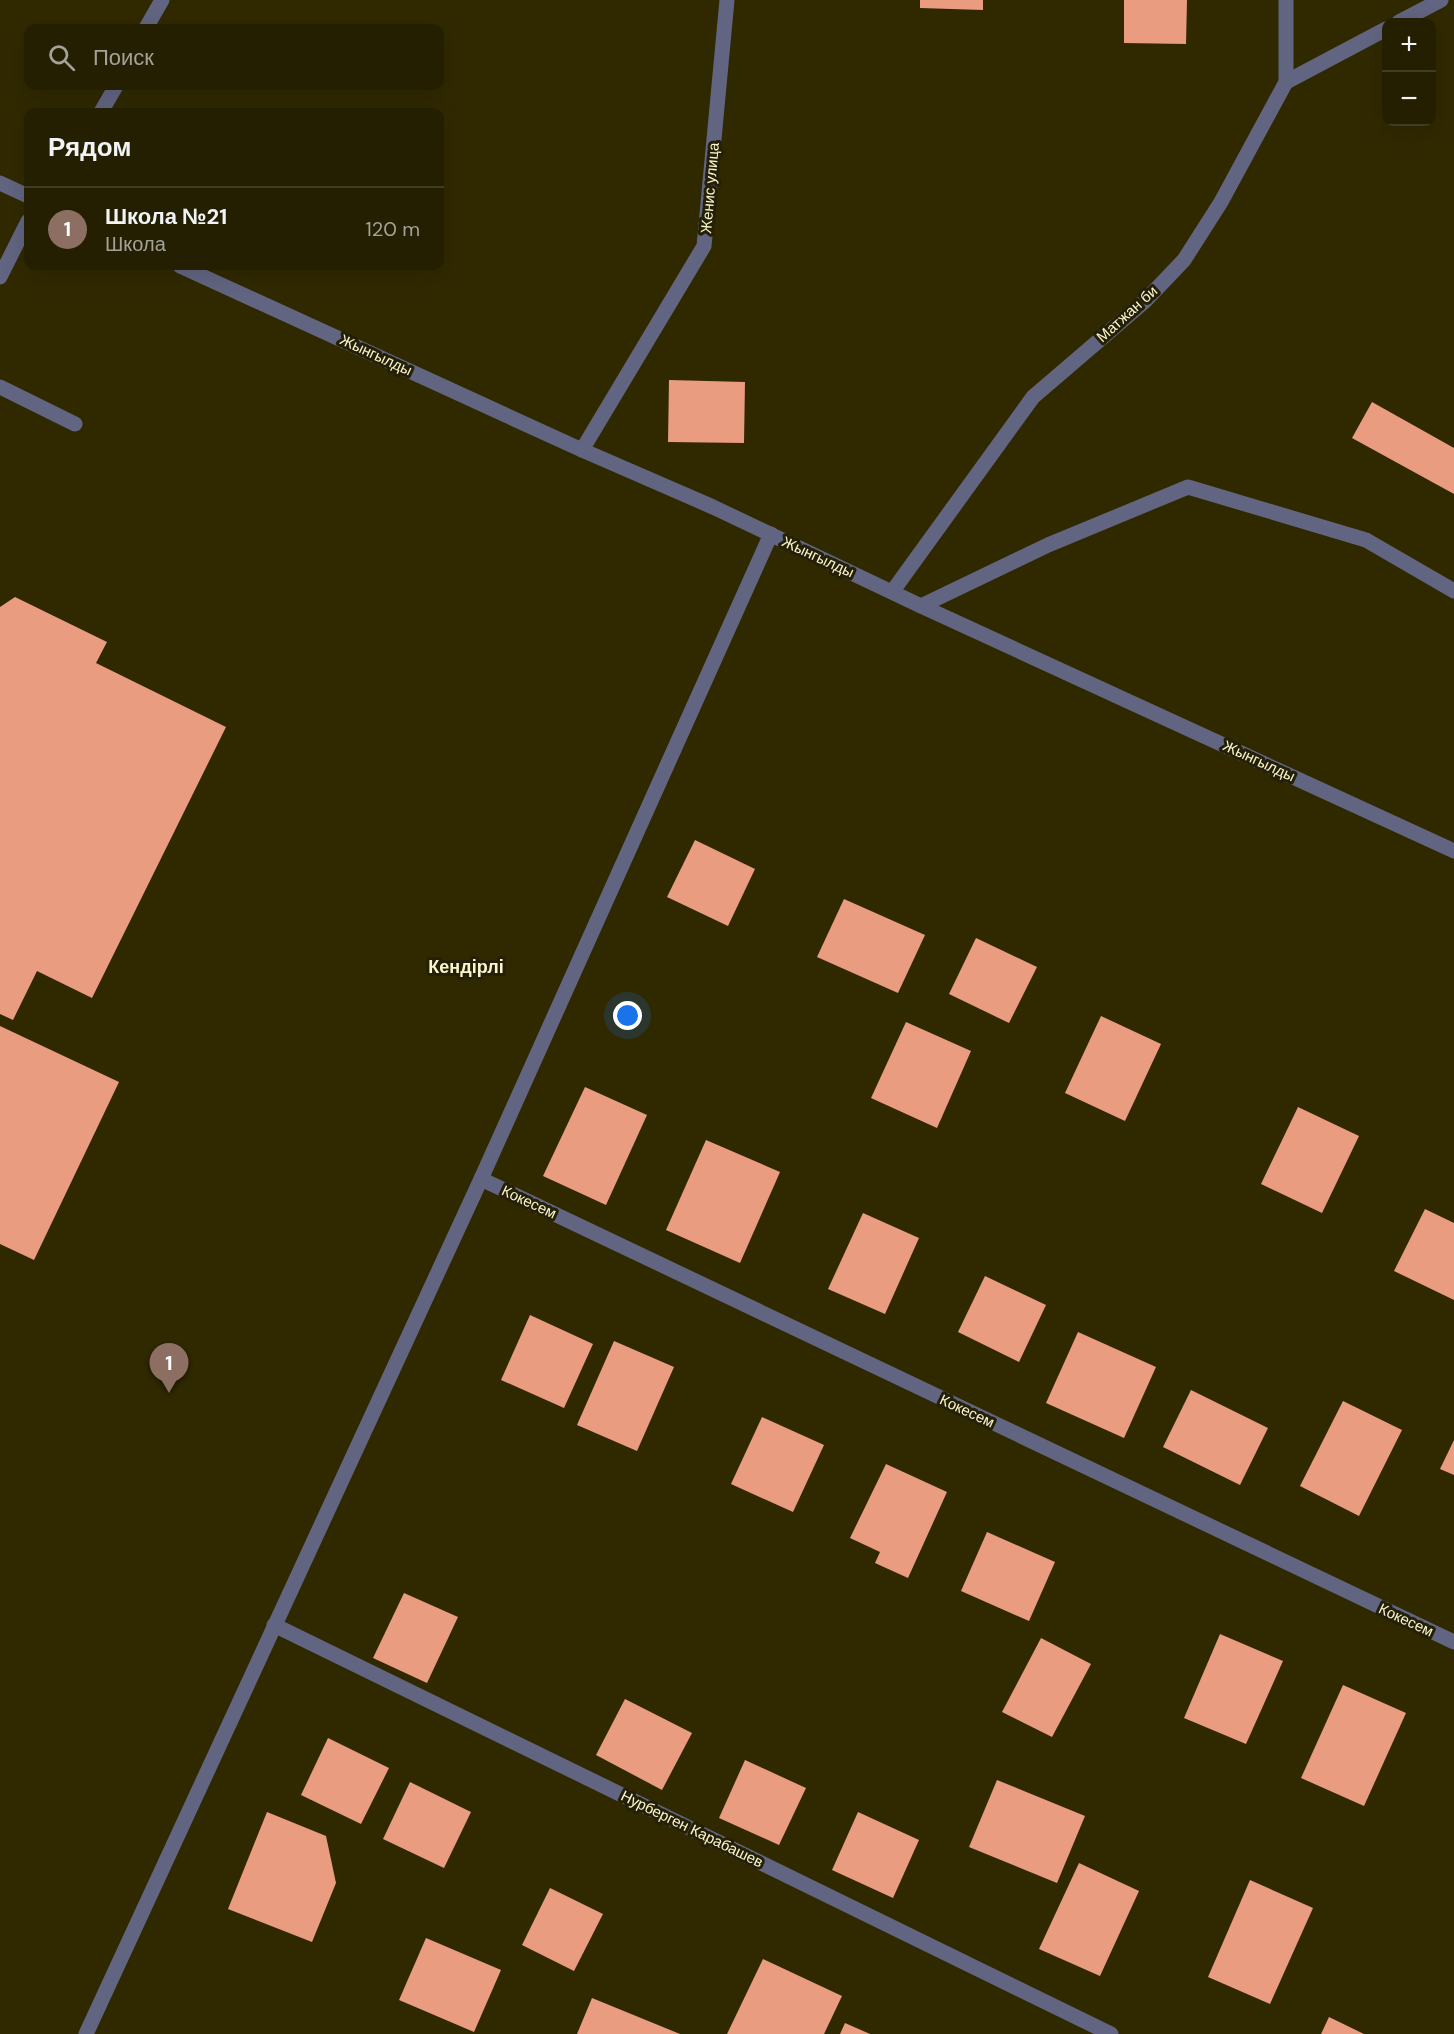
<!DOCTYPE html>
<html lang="ru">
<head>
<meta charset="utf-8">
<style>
  :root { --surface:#241f00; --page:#2c270a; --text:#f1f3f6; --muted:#a3a299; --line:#413d22; --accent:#a9b0fc }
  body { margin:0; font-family:"DM Sans",sans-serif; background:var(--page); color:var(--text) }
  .controls { position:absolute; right:18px; top:18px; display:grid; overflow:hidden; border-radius:12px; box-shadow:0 6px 24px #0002 }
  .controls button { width:54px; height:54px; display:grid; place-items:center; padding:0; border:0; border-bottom:2px solid var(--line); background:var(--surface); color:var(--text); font:30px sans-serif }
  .you { position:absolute; left:628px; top:1016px; width:21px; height:21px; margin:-15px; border:4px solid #fff; border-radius:50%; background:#1a73e8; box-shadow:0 0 0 9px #1a73e833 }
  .badge { display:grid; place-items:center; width:39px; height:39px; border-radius:50%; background:var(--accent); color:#fff; font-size:20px; font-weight:700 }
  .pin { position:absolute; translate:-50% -50px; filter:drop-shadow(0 2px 3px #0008) }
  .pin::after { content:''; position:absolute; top:32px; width:21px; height:18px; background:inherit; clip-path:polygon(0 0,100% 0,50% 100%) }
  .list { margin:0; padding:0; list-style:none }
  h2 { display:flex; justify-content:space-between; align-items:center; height:78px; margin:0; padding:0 24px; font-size:26px }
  h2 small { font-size:20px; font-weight:400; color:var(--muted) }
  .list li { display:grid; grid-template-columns:39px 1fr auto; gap:18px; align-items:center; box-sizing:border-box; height:84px; padding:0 24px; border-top:2px solid var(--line) }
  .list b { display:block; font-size:22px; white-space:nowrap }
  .list p { margin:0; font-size:20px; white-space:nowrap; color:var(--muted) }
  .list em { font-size:20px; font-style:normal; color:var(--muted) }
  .icon { flex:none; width:33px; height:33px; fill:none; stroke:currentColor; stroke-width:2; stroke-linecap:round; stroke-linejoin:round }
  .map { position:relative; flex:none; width:1454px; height:2034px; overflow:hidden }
  .search { position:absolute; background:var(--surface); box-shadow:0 6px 24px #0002; left:24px; top:24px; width:420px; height:66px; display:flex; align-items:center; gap:15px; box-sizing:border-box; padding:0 21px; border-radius:12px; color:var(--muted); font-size:22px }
  .panel { position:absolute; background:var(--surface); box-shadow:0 6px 24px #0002; left:24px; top:108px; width:420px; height:162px; border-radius:12px }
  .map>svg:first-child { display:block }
  .building { fill:#ea9c81 }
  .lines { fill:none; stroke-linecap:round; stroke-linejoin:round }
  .minor { stroke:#616581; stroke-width:15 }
  .labels { text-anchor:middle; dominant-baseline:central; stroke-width:6; stroke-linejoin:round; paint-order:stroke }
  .street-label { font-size:15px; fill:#fbf5cf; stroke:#242008 }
  .quarter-label { font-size:18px; font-weight:bold; fill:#fbf5cf; stroke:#242008 }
</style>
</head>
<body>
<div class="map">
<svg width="1454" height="2034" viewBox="0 0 1454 2034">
  <rect width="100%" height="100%" fill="#302900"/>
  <g class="building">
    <polygon points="920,0 983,0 983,10 920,8"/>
    <polygon points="1124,0 1187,0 1186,44 1124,43"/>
    <polygon points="669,380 745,382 744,443 668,442"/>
    <polygon points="1372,402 1454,448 1454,494 1352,438"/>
    <polygon points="15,597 107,642 96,663 226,727 92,998 37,971 13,1020 0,1014 0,607"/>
    <polygon points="695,840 755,869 728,926 667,897"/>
    <polygon points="844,899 925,935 898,993 817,957"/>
    <polygon points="976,938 1037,967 1009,1023 949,994"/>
    <polygon points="1101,1016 1161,1044 1125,1121 1065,1093"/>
    <polygon points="906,1022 971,1051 937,1128 871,1098"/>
    <polygon points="0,1026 119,1082 34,1260 0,1244"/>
    <polygon points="585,1087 647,1115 606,1205 543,1176"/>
    <polygon points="1298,1107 1359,1136 1322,1213 1261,1184"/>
    <polygon points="706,1140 780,1172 740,1263 666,1230"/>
    <polygon points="1425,1209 1454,1223 1454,1300 1394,1271"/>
    <polygon points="863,1213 919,1238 885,1314 828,1289"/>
    <polygon points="985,1276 1046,1305 1019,1362 958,1332"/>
    <polygon points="530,1315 593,1344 564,1408 501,1380"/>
    <polygon points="1078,1332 1156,1367 1124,1438 1046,1403"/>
    <polygon points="614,1341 674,1367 637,1451 577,1425"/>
    <polygon points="1191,1390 1268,1428 1240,1485 1163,1447"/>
    <polygon points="1343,1401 1402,1430 1359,1516 1300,1486"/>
    <polygon points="762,1417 824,1445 793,1512 731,1484"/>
    <polygon points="1454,1440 1454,1475 1440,1469"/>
    <polygon points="886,1464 947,1492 908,1578 875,1563 880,1552 850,1538"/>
    <polygon points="987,1532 1055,1562 1029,1621 961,1591"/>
    <polygon points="404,1593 458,1617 427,1683 373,1658"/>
    <polygon points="1220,1634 1283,1661 1246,1744 1184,1718"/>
    <polygon points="1041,1638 1091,1664 1052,1737 1002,1712"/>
    <polygon points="1343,1685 1406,1713 1364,1806 1301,1778"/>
    <polygon points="625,1699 692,1733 662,1790 596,1755"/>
    <polygon points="328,1738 389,1768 361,1824 301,1795"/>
    <polygon points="745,1760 806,1788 779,1845 719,1818"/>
    <polygon points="997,1780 1085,1816 1057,1883 969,1847"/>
    <polygon points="410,1782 471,1812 444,1868 383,1839"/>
    <polygon points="267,1812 326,1836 336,1883 312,1942 228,1909"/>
    <polygon points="858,1812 919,1840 893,1898 832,1870"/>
    <polygon points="1079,1863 1139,1891 1100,1976 1039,1949"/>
    <polygon points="1250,1880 1313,1908 1270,2004 1208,1977"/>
    <polygon points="550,1888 603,1914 574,1971 522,1945"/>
    <polygon points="426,1938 501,1970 474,2032 399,2000"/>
    <polygon points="763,1959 842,1996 824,2034 727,2034"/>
    <polygon points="592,1998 680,2034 577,2034"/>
    <polygon points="1329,2017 1364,2034 1321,2034"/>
    <polygon points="845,2023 870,2034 840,2034"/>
  </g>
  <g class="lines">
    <g class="minor">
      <polyline points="1399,22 1441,0"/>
      <polyline points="146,28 162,0"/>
      <polyline points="1286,82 1386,29"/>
      <polyline points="101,112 116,86"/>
      <polyline points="0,183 28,196"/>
      <polyline points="180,266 582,450 713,507 921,606 1454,851"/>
      <polyline points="0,277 28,221"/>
      <polyline points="0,387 75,424"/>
      <polyline points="582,450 704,246 727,0"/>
      <polyline points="892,592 1033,397 1145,301 1184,260 1221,202 1286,82 1286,0"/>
      <polyline points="921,606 1048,545 1188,487 1366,540 1454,591"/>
      <polyline points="481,1179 1454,1642"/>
      <polyline points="274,1625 1111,2034"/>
      <polyline points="86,2034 481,1179 771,534"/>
    </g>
  </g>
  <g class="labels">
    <g class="street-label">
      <text transform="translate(710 188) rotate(-85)">Женис улица</text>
      <text transform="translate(1127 314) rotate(-42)">Матжан би</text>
      <text transform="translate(376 355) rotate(25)">Жынгылды</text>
      <text transform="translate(818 557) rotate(25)">Жынгылды</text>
      <text transform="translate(1259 761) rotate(25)">Жынгылды</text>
      <text transform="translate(529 1202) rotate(25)">Кокесем</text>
      <text transform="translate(967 1411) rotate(25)">Кокесем</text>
      <text transform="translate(1406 1620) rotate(25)">Кокесем</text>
      <text transform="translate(692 1829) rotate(26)">Нурберген Карабашев</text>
    </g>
    <g class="quarter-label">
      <text x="466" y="967">Кендірлі</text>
    </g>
  </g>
</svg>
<div class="controls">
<button>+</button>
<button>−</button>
</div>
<div class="you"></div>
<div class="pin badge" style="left:169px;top:1393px;background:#8d6e63">1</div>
<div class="search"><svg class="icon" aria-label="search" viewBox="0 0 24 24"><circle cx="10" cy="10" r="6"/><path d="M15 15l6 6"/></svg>Поиск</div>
<section class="panel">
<h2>Рядом<small></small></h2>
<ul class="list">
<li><span class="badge" style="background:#8d6e63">1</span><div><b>Школа №21</b><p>Школа</p></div><em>120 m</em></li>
</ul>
</section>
</div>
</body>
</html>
